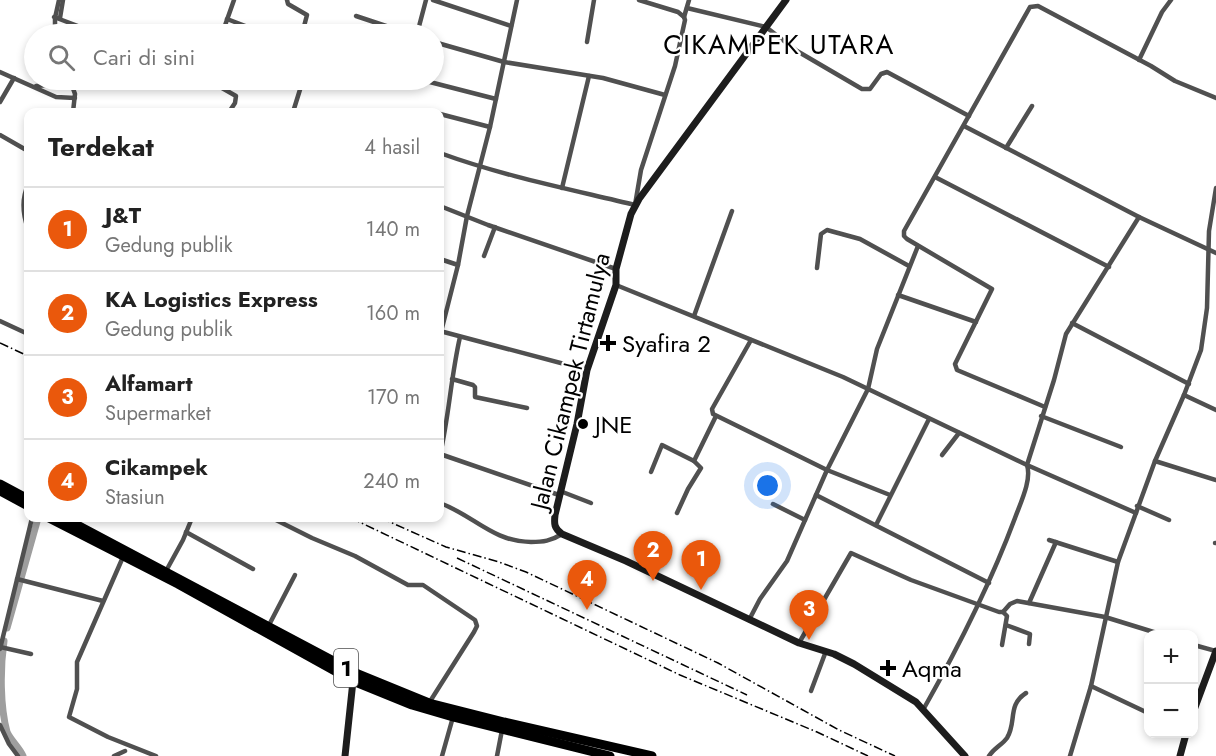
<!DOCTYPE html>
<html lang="id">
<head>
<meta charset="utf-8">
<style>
  :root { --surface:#fff; --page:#f6f6f6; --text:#222; --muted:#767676; --line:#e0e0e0; --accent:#ea580c }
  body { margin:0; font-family:Jost,sans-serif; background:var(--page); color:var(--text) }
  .controls { position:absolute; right:18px; bottom:18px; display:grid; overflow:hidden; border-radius:12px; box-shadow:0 3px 9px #0003 }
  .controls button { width:54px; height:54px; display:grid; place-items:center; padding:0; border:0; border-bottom:2px solid var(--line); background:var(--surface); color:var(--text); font:30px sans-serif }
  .you { position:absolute; left:768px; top:486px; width:21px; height:21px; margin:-15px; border:4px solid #fff; border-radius:50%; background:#1a73e8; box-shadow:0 0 0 9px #1a73e833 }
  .badge { display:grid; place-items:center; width:39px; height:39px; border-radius:50%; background:var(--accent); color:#fff; font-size:20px; font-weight:700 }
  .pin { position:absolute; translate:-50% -50px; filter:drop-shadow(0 2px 3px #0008) }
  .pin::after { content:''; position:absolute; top:32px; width:21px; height:18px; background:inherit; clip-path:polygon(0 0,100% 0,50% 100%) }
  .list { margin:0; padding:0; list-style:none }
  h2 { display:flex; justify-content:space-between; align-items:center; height:78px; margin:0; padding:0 24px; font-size:26px }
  h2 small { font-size:20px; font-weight:400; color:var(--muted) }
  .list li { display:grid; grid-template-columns:39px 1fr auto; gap:18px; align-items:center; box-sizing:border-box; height:84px; padding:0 24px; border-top:2px solid var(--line) }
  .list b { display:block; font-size:22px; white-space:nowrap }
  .list p { margin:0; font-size:20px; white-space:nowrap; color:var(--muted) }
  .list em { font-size:20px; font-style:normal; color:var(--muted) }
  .icon { flex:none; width:33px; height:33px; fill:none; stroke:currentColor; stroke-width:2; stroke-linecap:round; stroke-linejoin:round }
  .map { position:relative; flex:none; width:1216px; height:756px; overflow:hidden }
  .search { position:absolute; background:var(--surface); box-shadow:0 3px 9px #0003; left:24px; top:24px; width:420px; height:66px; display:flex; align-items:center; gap:15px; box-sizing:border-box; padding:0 21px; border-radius:33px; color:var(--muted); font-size:22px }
  .panel { position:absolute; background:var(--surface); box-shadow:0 3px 9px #0003; left:24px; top:108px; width:420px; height:414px; border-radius:12px }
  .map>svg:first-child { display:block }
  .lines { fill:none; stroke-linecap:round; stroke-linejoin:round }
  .canal { stroke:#9e9e9e; stroke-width:7 }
  .street { stroke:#505050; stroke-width:4.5 }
  .secondary { stroke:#1d1d1d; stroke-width:7 }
  .highway { stroke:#000; stroke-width:9 }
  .rail { stroke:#000; stroke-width:1.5; stroke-dasharray:9 3 1.5 3; stroke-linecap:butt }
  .poi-dot { fill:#000; stroke:#fff; stroke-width:2 }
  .labels { text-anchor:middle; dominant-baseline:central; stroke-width:4.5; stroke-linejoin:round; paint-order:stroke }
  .shield { fill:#fff; stroke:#4c4c4c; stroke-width:1.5 }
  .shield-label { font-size:22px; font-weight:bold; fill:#000 }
  .poi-label { font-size:24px; fill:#000; stroke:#fff; text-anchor:start }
  .street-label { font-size:24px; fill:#000; stroke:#fff }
  .quarter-label { font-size:27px; letter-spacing:1.5px; fill:#000; stroke:#fff }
</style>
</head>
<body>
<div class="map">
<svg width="1216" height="756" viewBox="0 0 1216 756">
  <rect width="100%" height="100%" fill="#fff"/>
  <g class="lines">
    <g class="canal">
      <polyline points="7,628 38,518"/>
      <path d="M 4,641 C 0,669 0,706 7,732 C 11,741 19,747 23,756"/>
    </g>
    <g class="street">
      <polyline points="287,0 288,4 307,15 302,34"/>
      <polyline points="433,0 511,26"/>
      <polyline points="687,8 766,27 797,51 862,89 870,89 881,74 887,72 969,116"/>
      <polyline points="356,16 410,34"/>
      <polyline points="54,17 99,34"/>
      <polyline points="684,17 689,0"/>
      <polyline points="60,18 63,0"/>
      <polyline points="227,19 266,34"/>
      <polyline points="55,34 55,18 59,0"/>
      <polyline points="222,34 234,0"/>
      <polyline points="417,34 426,0"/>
      <polyline points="434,42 504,62 603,78 665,95"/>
      <polyline points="587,42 594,0"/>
      <polyline points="1139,60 1162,12 1171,0"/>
      <polyline points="0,72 56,97 75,98"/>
      <polyline points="70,80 75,94 73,112"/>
      <polyline points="208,80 236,96 235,103 229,112"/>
      <polyline points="422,80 496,99"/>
      <polyline points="36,86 48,85 55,80"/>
      <polyline points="0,102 14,78"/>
      <polyline points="293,112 303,80"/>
      <polyline points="433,112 434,112"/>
      <polyline points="440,114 490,127"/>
      <polyline points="964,126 1139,217 1216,253"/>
      <polyline points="0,135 28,151"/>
      <polyline points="1006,148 1032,106"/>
      <path d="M 440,153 C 503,176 569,189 635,205 L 641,170 L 675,66 L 685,20 L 684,17 L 678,12 L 639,0"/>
      <polyline points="935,177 1109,267"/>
      <path d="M 28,185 C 21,200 23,215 28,229"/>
      <polyline points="562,188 589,76"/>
      <polyline points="440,206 488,225 616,269"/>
      <polyline points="484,256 495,227"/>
      <polyline points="440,259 458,265"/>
      <polyline points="817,268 821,234 827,230 860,239 909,266"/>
      <path d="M 616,285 L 843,377 L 1027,465 C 1032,480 1020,504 1015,518 C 990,585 958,648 923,710"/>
      <polyline points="898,295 976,322"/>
      <polyline points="694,316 732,211"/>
      <polyline points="0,321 28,334"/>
      <polyline points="1072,323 1189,384"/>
      <polyline points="440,331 587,370"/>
      <polyline points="441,332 458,265 467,216 490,127 517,0"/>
      <polyline points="751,340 712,409 713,414 827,470 890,495"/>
      <polyline points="452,379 473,385 475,387 475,397 527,408"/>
      <polyline points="1184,395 1216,410"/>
      <polyline points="1045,407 957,370 955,364 992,289 907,239 904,236 904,231 1030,7 1038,6 1151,66 1175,81 1216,98"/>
      <polyline points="1041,416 1121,447"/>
      <polyline points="440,454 559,495"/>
      <path d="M 440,455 C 449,416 451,376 460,337"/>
      <polyline points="942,455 959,433"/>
      <polyline points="1155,461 1216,480"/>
      <polyline points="651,472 662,445 694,461 716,416"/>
      <polyline points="560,491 591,503"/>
      <polyline points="816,495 989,583"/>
      <path d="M 440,503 C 473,515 493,542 531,542 C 543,542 551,541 562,534"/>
      <polyline points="773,504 805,520"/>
      <polyline points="1137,506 1169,520"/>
      <polyline points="677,513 688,489 701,468 694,461"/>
      <polyline points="1136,513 1027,465 1054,380 1066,334 1139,217"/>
      <polyline points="272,518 312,538 355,556 408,585 423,585 475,620 477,626 474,632 429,703"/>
      <polyline points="876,525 929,419"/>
      <polyline points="186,532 253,569"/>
      <polyline points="1049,540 1118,562"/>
      <polyline points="1215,543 1216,543"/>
      <polyline points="123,557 77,662 77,689 69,717 108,737 156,756"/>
      <polyline points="166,571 183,540 192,518"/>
      <polyline points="17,579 103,601"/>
      <polyline points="1029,603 1056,542"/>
      <polyline points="749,620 760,599 787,561 827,470 868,389 877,349 918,246"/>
      <polyline points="269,625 295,575"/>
      <polyline points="1006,625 1030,634 1029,644"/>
      <polyline points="799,643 851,553 911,580 999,612 1003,612 1010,604 1017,601 1105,617 1160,634"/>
      <polyline points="1002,645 1007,616 1003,612"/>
      <polyline points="1194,645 1216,651"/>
      <polyline points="0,647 31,654"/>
      <polyline points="0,649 32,518"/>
      <polyline points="1091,686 1148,713"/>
      <polyline points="811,691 826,651"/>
      <polyline points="0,725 9,744 18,756"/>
      <polyline points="114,756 125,751"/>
      <polyline points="442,756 453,717"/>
      <polyline points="497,756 502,730"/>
      <path d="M 989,756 C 994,748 1002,745 1007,738 C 1017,722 1007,705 1026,693"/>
      <polyline points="1070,756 1091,686 1118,562 1155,461 1184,395 1201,350 1207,308 1209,231 1216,188"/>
    </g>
    <g class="secondary">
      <path d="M 786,0 L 639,199 L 631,214 L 616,269 L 616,285 L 587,370 L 577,424 L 555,515 C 554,524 554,528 562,534 L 626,561 L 799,643 L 834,654 L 854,664 L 916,702 L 965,756"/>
      <polyline points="1194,710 1216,651"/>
      <polyline points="345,756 353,681 355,679"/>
      <polyline points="1180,756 1186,734"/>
    </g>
    <g class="highway">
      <polyline points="0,484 28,499"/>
      <polyline points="0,491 28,506"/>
      <polyline points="49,518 178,584 353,681 412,705 453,717 610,756"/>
      <polyline points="64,518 358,674 429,703 504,722 652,756"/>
    </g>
    <g class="rail">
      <polyline points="0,343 28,356"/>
      <polyline points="351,518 680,675 817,732 868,756"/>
      <polyline points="381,518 446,547 499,562 526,572 718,663 839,730 895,756"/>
      <polyline points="457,558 747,695"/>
    </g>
  </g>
  <g class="poi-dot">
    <path d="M605 334h6v6h6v6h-6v6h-6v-6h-6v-6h6z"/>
    <circle cx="583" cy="424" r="6"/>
    <path d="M885 659h6v6h6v6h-6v6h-6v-6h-6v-6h6z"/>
  </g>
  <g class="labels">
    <rect class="shield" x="334" y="649" width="24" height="38" rx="4.5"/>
    <g class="shield-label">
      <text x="346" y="668">1</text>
    </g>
    <g class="poi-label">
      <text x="622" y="343">Syafira 2</text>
      <text x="595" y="424">JNE</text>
      <text x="902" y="668">Aqma</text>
    </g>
    <g class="street-label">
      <text transform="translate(570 381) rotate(-76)">Jalan Cikampek Tirtamulya</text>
    </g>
    <g class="quarter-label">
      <text x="779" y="44">CIKAMPEK UTARA</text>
    </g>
  </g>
</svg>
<div class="controls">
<button>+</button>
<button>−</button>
</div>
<div class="you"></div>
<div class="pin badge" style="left:701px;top:590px">1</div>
<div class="pin badge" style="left:653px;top:581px">2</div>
<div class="pin badge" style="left:809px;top:640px">3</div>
<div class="pin badge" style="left:587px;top:610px">4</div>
<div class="search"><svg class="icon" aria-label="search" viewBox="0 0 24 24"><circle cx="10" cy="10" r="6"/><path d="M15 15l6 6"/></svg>Cari di sini</div>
<section class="panel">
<h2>Terdekat<small>4 hasil</small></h2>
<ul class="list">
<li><span class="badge">1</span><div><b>J&amp;T</b><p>Gedung publik</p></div><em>140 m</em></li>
<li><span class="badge">2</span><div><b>KA Logistics Express</b><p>Gedung publik</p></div><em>160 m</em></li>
<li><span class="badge">3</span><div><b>Alfamart</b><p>Supermarket</p></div><em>170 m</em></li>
<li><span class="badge">4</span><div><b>Cikampek</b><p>Stasiun</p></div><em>240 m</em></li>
</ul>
</section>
</div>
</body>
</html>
